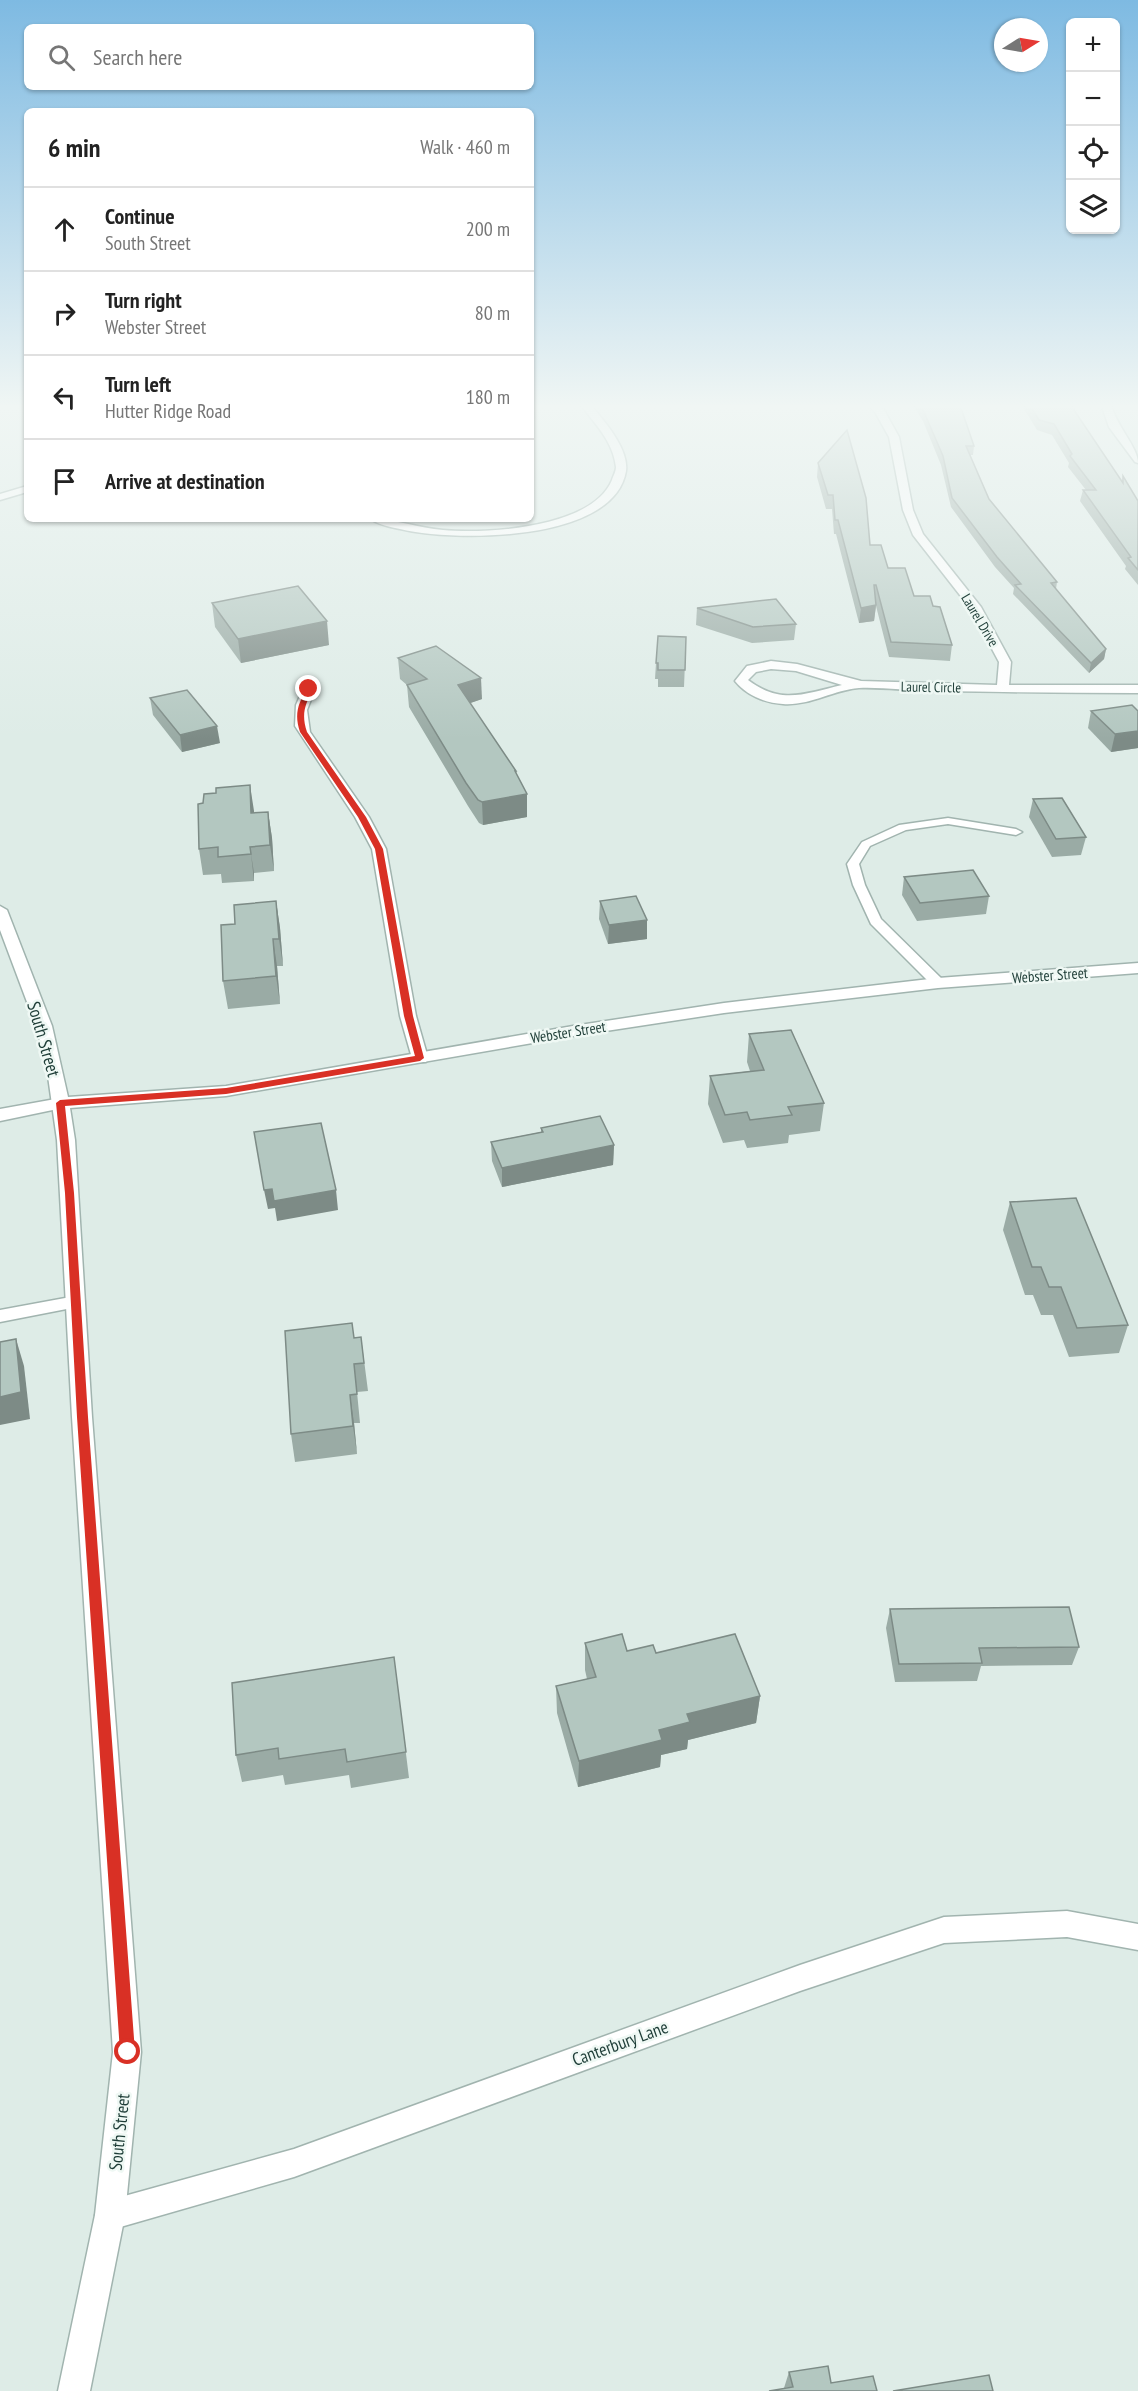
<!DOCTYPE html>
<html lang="en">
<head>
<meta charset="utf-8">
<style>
  :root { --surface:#fff; --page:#f6f6f6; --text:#222; --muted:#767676; --line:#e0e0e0 }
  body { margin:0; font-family:"PT Sans Narrow",sans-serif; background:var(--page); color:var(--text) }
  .controls { position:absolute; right:18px; top:18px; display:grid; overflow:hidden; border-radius:9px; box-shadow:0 2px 4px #0004 }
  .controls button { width:54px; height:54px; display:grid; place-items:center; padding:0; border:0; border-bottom:2px solid var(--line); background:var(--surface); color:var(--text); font:30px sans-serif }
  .compass { position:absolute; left:994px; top:18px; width:54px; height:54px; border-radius:50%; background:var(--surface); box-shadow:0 2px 4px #0004; rotate:79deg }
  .stop { position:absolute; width:18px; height:18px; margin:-14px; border:4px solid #d93025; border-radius:50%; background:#fff }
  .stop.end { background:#d93025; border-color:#fff; box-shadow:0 2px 6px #0008 }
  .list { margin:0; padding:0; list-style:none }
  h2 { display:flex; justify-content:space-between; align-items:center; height:78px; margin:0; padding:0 24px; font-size:26px }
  h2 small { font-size:20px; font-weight:400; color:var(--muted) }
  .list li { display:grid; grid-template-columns:39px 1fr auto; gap:18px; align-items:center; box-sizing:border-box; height:84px; padding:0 24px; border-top:2px solid var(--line) }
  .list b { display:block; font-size:22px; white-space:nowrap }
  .list p { margin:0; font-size:20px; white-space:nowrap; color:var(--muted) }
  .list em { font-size:20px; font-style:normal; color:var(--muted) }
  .icon { flex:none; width:33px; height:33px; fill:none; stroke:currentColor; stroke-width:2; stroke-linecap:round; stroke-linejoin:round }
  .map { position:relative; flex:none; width:1138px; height:2391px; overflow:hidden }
  .search { position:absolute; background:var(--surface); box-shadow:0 2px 4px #0004; left:24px; top:24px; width:510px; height:66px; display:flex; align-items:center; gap:15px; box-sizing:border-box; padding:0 21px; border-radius:9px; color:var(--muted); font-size:22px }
  .panel { position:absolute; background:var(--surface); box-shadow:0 2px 4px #0004; left:24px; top:108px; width:510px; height:414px; border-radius:9px }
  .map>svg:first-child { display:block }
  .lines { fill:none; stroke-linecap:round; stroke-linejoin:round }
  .service-casing { stroke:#a1b4af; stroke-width:3 }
  .minor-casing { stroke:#a1b4af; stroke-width:3 }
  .tertiary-casing { stroke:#a1b4af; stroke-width:3 }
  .service { fill:#fff; fill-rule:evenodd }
  .minor { fill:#fff; fill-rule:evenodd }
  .tertiary { fill:#fff; fill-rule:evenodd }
  .wall { fill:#9aaba5 }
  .shaded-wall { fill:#7d8b86 }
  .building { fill:#b3c7c0; stroke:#7d8b86; stroke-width:1.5 }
  .route { fill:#d93025 }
  .labels { text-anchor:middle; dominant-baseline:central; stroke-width:5; stroke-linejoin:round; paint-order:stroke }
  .far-street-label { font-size:14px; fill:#1e3d37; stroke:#eff8f4 }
  .street-label { font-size:15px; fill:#1e3d37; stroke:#eff8f4 }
  .near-street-label { font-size:18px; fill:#1e3d37; stroke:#eff8f4 }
</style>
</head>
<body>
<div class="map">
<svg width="1138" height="2391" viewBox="0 0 1138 2391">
  <rect width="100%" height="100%" fill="#deece7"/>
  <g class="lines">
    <defs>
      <g id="service">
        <polygon points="948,818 1016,829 1022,832 1016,835 948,824 906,830 870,846 859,864 865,885 881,919 943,980 945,983 943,986 933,986 871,924 853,885 847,864 862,842 899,825"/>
        <polygon points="76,1296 82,1298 84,1302 82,1306 0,1322 0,1310"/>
      </g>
      <g id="minor">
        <path d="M 580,404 L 590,404 C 603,420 629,448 626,471 C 614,543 453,542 400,529 C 391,527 378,525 371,519 C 395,519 419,528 443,530 C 488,534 592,528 612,480 C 613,476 616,472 616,467 C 613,441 595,424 580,404 Z"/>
        <path d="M 867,404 L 878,404 L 884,410 L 899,437 L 913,510 L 923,534 L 981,607 L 1011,662 L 1009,685 L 1138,685 L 1138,693 C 1069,693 1001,692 932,691 C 908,691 883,687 859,688 C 833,690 810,706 783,704 C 765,703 746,695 735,681 L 747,666 L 771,661 L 797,664 L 861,681 L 997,685 L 999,662 L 970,608 L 913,535 L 903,510 L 889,437 L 875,412 ZM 771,669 L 796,671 L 842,685 C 804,694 781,705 748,680 L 756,672 Z"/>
        <path d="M 1101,404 L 1111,404 C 1116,426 1138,447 1138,463 L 1135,462 L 1109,427 Z"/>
        <polygon points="27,486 27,492 0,500 0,494"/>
        <polygon points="309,685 315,689 307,710 310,732 369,817 386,849 416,1016 428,1058 426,1062 414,1062 412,1058 400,1016 372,849 355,817 295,726 296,705 303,689"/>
        <polygon points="61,1098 67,1099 69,1103 67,1107 0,1121 0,1109"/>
        <polygon points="1067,1911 1138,1924 1138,1950 1067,1937 944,1943 800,1991 294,2177 110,2230 100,2225 95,2215 100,2205 110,2200 294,2149 800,1965 944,1917"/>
      </g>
      <polygon id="tertiary" points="0,906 7,910 52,1026 68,1097 226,1086 573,1026 724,1003 938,978 1138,963 1138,973 938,988 724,1013 573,1036 226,1096 70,1108 75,1140 92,1417 141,2052 125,2215 90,2391 58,2391 95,2215 113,2052 72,1417 57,1140 47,1069 36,1026 0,930"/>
    </defs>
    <use href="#service" class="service-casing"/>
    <use href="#minor" class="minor-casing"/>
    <use href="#tertiary" class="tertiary-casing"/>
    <use href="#service" class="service"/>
    <use href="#minor" class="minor"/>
    <use href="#tertiary" class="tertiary"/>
  </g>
  <g class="wall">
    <polygon points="794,404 815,404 795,405"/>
    <polygon points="912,404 957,404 974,446 973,455 970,455 989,499 1057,582 1056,589 1106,649 1104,659 1089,673 1013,594 1014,588 995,567 951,507 941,465 923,421"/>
    <polygon points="1021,404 1070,404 1122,483 1123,476 1138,501 1138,585 1125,569 1126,566 1080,501 1083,490 1086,490 1068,467 1069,463 1052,435 1037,430"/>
    <polygon points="818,463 870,545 888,568 914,596 933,606 952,645 950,661 889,657 876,606 874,621 859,623 836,534 834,534 832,509 826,509 817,477"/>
    <polygon points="212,603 329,645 241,663 215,627"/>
    <polygon points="697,608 796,624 794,640 752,643 696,625"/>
    <polygon points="686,637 684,687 658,687 658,679 655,679 656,663"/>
    <polygon points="398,658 482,699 470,703 516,771 517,775 527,817 483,825 479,823 468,806 409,707 407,685 400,679"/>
    <polygon points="150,698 220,743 182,752 153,715"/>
    <polygon points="1091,711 1138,711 1138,748 1111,752 1088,728"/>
    <polygon points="1033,799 1086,837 1081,855 1052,857 1029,817"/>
    <polygon points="268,812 272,838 274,871 254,873 254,881 222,883 221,874 203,875 199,849 254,813"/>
    <polygon points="904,877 989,896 986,914 917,921 902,895"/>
    <polygon points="276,901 280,928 283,966 277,966 280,1004 228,1009 223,981 235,924"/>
    <polygon points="600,901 647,920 647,939 608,944 599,919"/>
    <polygon points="749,1034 824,1103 820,1131 789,1135 788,1143 747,1148 744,1140 723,1143 708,1104 710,1076 750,1071 747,1062"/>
    <polygon points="541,1128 614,1145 613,1165 502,1187 492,1161 491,1142 541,1132"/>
    <polygon points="1010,1202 1128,1325 1119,1353 1069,1357 1053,1315 1041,1315 1033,1295 1025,1295 1003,1230"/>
    <polygon points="361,1337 368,1391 357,1392 360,1423 354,1423 357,1454 295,1462 291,1434 354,1338"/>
    <polygon points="890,1609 1079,1647 1072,1665 981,1666 977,1681 895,1682 886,1628"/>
    <polygon points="585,1643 627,1651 656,1653 760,1696 756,1723 688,1740 687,1749 661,1755 660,1767 578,1787 557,1713 556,1686 587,1679 585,1670"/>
    <polygon points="394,1657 409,1778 351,1788 349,1775 285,1785 283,1775 242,1782 236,1755"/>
    <polygon points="789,2372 831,2383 784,2388"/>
  </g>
  <g class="shaded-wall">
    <polygon points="876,605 874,621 859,623 861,608"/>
    <polygon points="327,621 329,645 241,663 238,639"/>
    <polygon points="1106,649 1104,659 1089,673 1091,663"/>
    <polygon points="481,678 482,699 459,707 458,685"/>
    <polygon points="217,726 220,743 182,752 180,735"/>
    <polygon points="1138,731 1138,748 1111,752 1115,734"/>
    <polygon points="250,785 254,811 255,839 251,813"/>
    <polygon points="527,794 527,817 483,825 482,802"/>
    <polygon points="268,812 272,838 274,871 270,845"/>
    <polygon points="250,847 254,873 254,881 251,854"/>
    <polygon points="276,901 280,928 283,966 279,939"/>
    <polygon points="647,920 647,939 608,944 609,925"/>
    <polygon points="273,939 277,966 280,1004 276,976"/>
    <polygon points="614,1145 613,1165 502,1187 502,1168"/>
    <polygon points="272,1189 336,1190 338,1210 277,1221 275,1208 268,1209 264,1190"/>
    <polygon points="16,1339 24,1366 30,1419 0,1425 0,1397"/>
    <polygon points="350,1395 354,1423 357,1454 353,1426"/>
    <polygon points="760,1696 756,1723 688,1740 687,1749 661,1755 660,1767 578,1787 579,1761 659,1730 687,1714"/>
  </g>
  <g class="building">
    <polygon points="919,404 957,404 961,408 974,446 966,446 989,499 1057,582 1051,583 1106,649 1091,663 1015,585 1021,584 997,557 952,498 943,456 924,412"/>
    <polygon points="1029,404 1070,404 1123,483 1123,476 1138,501 1138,570 1128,558 1131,557 1083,490 1096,490 1070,456 1072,454 1054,424 1039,420"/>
    <polygon points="847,430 866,498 870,545 881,545 888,568 905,568 914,596 930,596 933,606 940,607 952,645 891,642 876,585 874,585 876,605 861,608 838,520 835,520 833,495 828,495 818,463"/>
    <polygon points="298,586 327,621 238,639 212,603"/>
    <polygon points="776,599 796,624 753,627 697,608"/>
    <polygon points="658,636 686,637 685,670 658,670 658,663 656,663"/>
    <polygon points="436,646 481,678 458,685 516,771 515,771 527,794 482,802 478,800 466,783 407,685 427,679 398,658"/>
    <polygon points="187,690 217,726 180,735 150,698"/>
    <polygon points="1132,705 1138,711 1138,731 1115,734 1091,711"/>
    <polygon points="250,785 251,813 268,812 270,845 250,847 251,854 218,857 218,847 199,849 198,804 203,803 204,794 216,793 216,788"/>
    <polygon points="1062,798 1086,837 1056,839 1033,799"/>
    <polygon points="973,870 989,896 920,903 904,877"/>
    <polygon points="636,896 647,920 609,925 600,901"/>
    <polygon points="276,901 279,939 273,939 276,976 223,981 221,925 235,924 234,905"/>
    <polygon points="791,1030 824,1103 788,1107 792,1115 750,1120 747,1112 725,1115 710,1076 764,1070 749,1034"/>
    <polygon points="600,1116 614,1145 502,1168 491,1142 543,1132 541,1128"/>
    <polygon points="321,1123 336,1190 274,1201 272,1189 264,1190 254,1132"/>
    <polygon points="1076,1198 1128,1325 1077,1328 1061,1287 1049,1287 1041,1267 1032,1267 1010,1202"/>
    <polygon points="352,1323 354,1338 361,1337 364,1363 354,1364 357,1394 350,1395 353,1426 291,1434 285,1331"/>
    <polygon points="16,1339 21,1392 0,1397 0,1342"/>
    <polygon points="1069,1607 1079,1647 979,1648 982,1663 899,1664 890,1609"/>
    <polygon points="622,1634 627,1651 653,1645 656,1653 735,1634 760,1696 687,1714 690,1722 659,1730 662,1740 579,1761 556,1686 596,1677 585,1643"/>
    <polygon points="394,1657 406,1752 347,1762 345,1749 279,1759 278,1748 236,1755 232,1683"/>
    <polygon points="828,2366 831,2383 873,2376 877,2391 769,2391 793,2387 789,2372"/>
    <polygon points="989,2375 993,2391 893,2391"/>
  </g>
  <linearGradient id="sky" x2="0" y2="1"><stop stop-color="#7ebae2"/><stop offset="0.55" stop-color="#f0f6f4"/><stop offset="1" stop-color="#f0f6f4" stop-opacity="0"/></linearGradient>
  <rect width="1138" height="739" fill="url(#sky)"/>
  <path class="route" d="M 307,688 L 313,689 C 305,705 301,714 307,732 L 366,817 L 383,849 L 413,1016 L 424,1058 L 420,1061 L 226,1094 L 65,1106 L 74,1193 L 88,1417 L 135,2052 L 133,2057 L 128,2059 L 122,2057 L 120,2052 L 77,1417 L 65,1193 L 56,1103 L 60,1100 L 226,1088 L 415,1056 L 404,1016 L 375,849 L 358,817 L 300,732 C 294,714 298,704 307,688 Z"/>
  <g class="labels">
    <g class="far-street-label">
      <text transform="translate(980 620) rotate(59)">Laurel Drive</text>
      <text transform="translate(931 687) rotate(1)">Laurel Circle</text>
    </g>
    <g class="street-label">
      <text transform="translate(1050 975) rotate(-4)">Webster Street</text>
      <text transform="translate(568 1032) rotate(-9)">Webster Street</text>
    </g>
    <g class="near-street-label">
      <text transform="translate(44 1039) rotate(74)">South Street</text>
      <text transform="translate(620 2043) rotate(-20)">Canterbury Lane</text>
      <text transform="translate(119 2132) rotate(-84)">South Street</text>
    </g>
  </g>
</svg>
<div class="controls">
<button>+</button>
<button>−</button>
<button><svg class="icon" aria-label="locate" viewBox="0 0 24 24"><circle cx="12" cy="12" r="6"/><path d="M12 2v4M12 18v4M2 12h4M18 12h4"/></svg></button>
<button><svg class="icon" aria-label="layers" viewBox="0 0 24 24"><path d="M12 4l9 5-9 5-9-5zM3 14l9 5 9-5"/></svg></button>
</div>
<svg class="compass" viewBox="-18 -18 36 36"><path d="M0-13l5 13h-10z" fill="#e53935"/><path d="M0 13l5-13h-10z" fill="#767676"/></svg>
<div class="stop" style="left:128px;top:2052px"></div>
<div class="stop end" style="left:309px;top:689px"></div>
<div class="search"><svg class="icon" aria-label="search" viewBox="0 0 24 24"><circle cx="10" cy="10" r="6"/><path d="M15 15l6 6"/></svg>Search here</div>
<section class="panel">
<h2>6 min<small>Walk · 460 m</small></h2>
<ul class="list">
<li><svg class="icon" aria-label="ahead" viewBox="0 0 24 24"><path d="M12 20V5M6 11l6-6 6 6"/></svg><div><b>Continue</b><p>South Street</p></div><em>200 m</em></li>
<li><svg class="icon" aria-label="right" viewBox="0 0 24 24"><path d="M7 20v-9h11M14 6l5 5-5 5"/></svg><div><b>Turn right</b><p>Webster Street</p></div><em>80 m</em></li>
<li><svg class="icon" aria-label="left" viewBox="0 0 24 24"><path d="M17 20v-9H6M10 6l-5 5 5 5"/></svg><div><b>Turn left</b><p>Hutter Ridge Road</p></div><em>180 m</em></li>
<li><svg class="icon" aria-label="arrive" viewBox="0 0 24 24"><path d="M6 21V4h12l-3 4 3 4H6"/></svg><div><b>Arrive at destination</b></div></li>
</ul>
</section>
</div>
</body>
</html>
